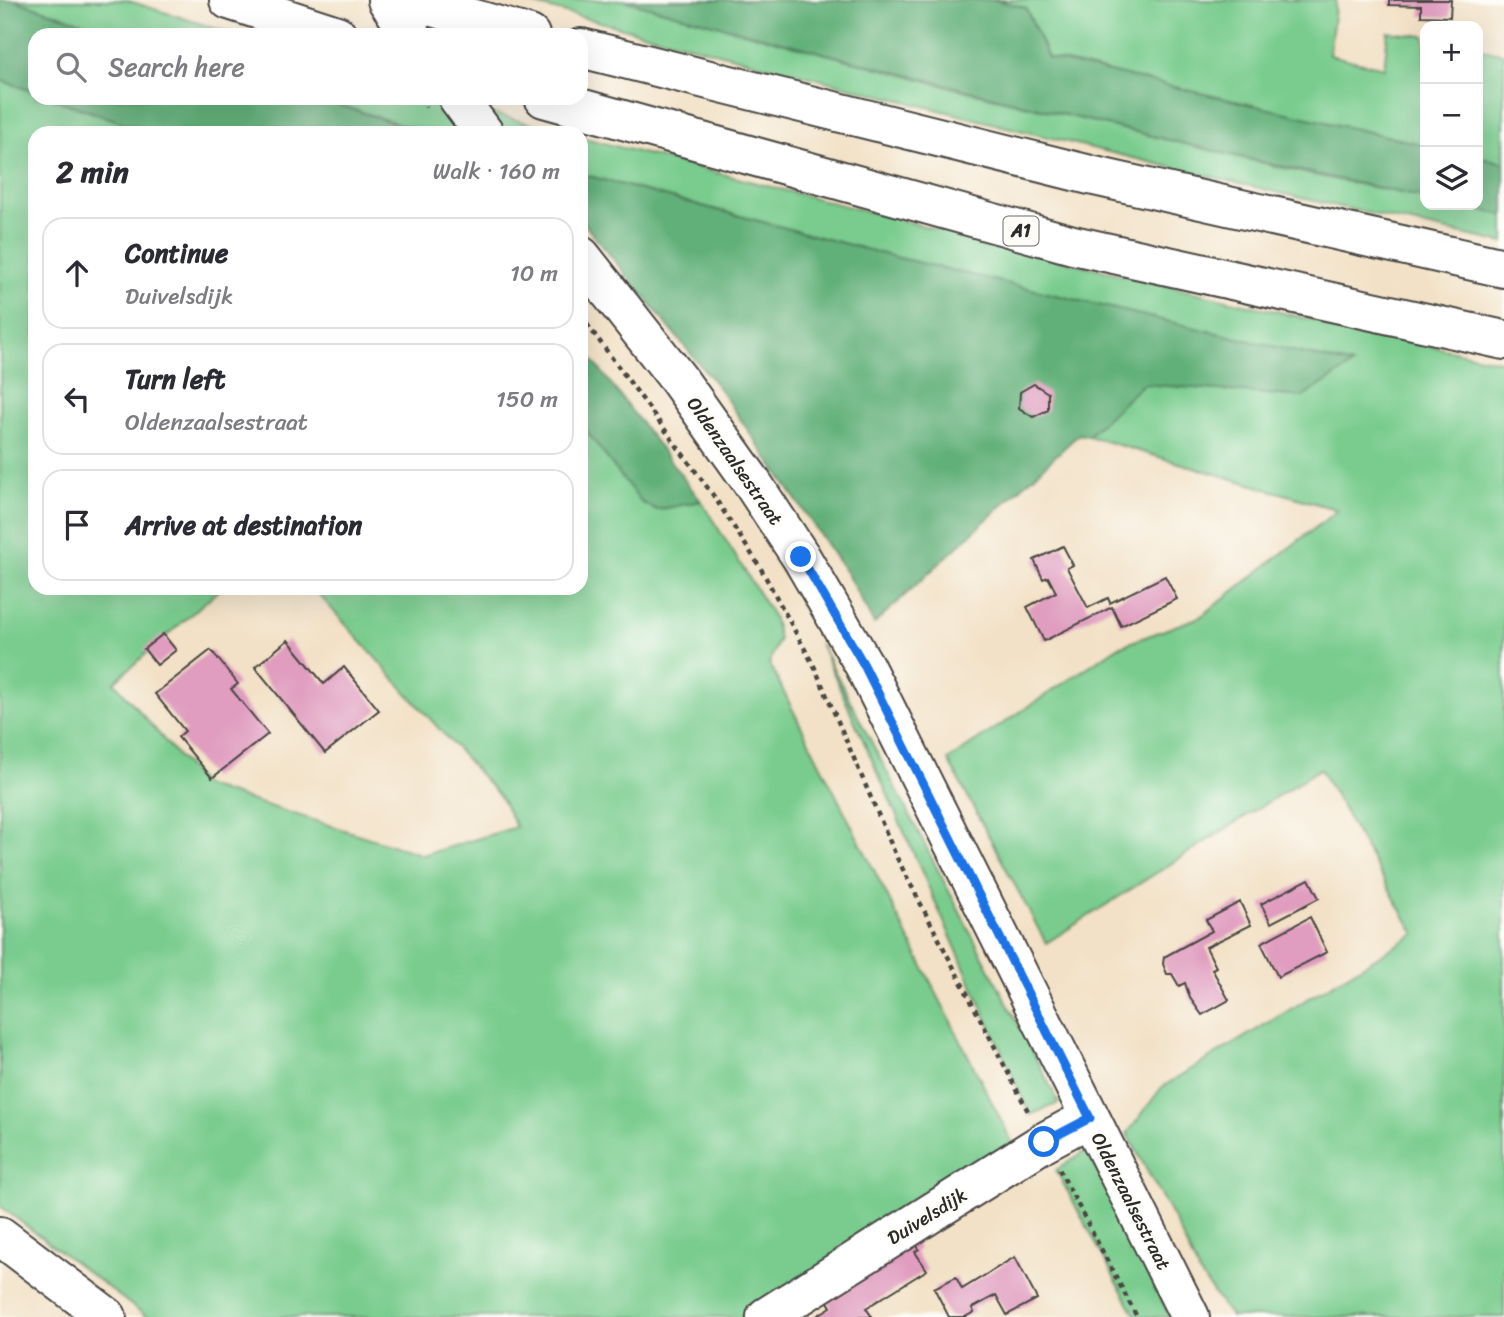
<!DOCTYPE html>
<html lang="en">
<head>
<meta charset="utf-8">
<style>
  :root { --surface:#fff; --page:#f7f7f7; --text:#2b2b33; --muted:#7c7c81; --line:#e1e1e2 }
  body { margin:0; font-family:Sriracha,sans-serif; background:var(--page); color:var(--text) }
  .controls { position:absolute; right:21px; top:21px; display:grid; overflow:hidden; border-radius:14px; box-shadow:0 7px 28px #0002 }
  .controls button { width:63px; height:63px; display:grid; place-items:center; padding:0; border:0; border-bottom:2px solid var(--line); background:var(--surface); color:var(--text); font:35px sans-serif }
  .stop { position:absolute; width:21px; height:21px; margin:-16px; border:5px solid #1a73e8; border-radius:50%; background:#fff }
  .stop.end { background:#1a73e8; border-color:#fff; box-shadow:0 2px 7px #0008 }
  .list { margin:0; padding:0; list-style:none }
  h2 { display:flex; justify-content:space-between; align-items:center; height:91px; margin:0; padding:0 28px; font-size:30px }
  h2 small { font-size:23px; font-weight:400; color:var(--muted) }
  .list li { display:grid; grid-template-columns:46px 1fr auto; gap:21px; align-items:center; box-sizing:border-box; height:112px; margin:0 14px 14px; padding:0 14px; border:2px solid var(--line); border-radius:21px }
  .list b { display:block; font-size:26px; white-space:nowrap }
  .list p { margin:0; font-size:23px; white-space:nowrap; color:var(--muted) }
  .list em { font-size:23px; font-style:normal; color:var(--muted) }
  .icon { flex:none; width:38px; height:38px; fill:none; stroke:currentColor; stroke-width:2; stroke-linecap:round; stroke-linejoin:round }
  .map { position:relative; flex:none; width:1504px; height:1317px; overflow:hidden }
  .search { position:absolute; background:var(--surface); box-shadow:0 7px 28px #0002; left:28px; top:28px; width:560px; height:77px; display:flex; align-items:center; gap:18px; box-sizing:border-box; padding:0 24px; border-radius:21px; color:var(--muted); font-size:26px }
  .panel { position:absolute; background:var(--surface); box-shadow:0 7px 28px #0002; left:28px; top:126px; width:560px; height:469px; border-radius:21px }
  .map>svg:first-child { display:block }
  .green { fill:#79cc8e; stroke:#527c5c; stroke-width:2 }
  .forest { fill:#62b079; stroke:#466e52; stroke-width:2 }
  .building { fill:#e09dc0 }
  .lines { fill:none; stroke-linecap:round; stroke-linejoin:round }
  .minor-casing { stroke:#494642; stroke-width:42 }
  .major-casing { stroke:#494642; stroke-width:42 }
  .highway-casing { stroke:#494642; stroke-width:42 }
  .path { stroke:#494642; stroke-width:4.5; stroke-dasharray:5 5; stroke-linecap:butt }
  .minor { stroke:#fff; stroke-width:38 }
  .major { stroke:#fff; stroke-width:38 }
  .highway { stroke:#fff; stroke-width:38 }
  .route { stroke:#1a73e8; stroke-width:9 }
  .labels { text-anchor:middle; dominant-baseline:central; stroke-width:6; stroke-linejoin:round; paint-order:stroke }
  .shield { fill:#fdfcf7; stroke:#6a6a68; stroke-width:2 }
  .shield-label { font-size:18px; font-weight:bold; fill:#2b2b2b }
  .street-label { font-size:19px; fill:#2b2b2b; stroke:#fdfcf7 }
</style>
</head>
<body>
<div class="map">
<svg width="1504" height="1317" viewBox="0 0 1504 1317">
  <rect width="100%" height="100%" fill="#fdfcf7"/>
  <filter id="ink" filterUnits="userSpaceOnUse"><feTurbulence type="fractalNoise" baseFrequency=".0143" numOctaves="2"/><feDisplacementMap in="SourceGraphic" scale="14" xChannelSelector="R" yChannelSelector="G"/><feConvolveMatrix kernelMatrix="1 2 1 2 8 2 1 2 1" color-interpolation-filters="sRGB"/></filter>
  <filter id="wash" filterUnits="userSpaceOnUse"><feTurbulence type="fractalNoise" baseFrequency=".00686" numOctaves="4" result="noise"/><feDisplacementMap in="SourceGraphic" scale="28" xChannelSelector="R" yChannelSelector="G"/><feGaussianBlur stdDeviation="1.57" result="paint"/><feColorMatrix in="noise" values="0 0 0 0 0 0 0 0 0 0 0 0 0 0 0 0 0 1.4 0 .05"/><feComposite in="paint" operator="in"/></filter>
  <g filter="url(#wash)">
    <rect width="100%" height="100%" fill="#f2e1c6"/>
    <g class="green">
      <polygon points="14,0 126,0 236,35 120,35"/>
      <path d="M 517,0 L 623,0 L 938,84 L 1304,173 L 1425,198 L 1425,205 L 1455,205 L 1504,215 L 1504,243 C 1172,172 845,87 517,0 Z"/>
      <polygon points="996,0 1336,0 1329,55 1384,68 1388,32 1425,36 1425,145 1048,58 1026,8"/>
      <polygon points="1478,48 1504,54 1504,163 1478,157"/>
      <polygon points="0,80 35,92 35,98 51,98 153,133 35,133 35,588 221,588 114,682 203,785 423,855 516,827 501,798 313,588 581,588 581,424 642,503 657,510 701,501 773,616 779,639 769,663 1016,1150 741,1317 147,1317 0,1206"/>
      <polygon points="317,98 435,98 566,133 429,133"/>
      <path d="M 581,137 C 887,218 1194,296 1504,362 L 1504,1317 L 1231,1317 L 1199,1273 L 1176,1223 L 1127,1134 L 1162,1087 L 1415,934 L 1320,769 L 1046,943 L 948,760 L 1118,647 L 1200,617 L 1338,510 L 1088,436 L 1143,383 L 1303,397 L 1351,365 L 895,257 L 581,174 Z"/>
      <polygon points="820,643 1059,1103 1030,1115"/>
      <polygon points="1087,1150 1170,1317 1136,1317 1056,1170"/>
    </g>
    <g class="forest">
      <polygon points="0,0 14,0 120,35 35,35 35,92 0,80"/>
      <path d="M 623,0 L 996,0 L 1026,8 L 1048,58 L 1425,145 L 1425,198 C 1156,141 889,71 623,0 Z"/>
      <polygon points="51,98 317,98 413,129 417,133 153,133"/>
      <polygon points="1478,157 1504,163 1504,215 1455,205 1478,205"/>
      <polygon points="581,174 895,257 1352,365 1303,397 1143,384 1088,436 1079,434 874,624 847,574 719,388 581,220"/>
      <polygon points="581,345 701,501 657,510 642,503 610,462 581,424"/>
    </g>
    <g id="blocks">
      <g class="building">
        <polygon points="1389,0 1451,0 1450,17 1421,16 1421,6 1389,5"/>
        <polygon points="1034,384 1048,393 1048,410 1033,417 1019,408 1020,392"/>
        <polygon points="1063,546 1073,565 1067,568 1088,608 1108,598 1110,603 1165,576 1177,599 1121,626 1112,607 1044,641 1027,607 1056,592 1048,577 1043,579 1034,560"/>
        <polygon points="163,634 176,650 157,665 144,649"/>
        <polygon points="288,640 324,684 344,667 379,710 325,753 255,667"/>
        <polygon points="211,650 238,684 231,689 268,734 212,778 178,737 185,731 155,694"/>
        <polygon points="1309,879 1319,898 1271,923 1261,904"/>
        <polygon points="1240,902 1251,925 1206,947 1216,967 1212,969 1229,1000 1202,1015 1190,998 1185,983 1179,986 1172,974 1167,974 1163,964 1164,957 1212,931 1206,920"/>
        <polygon points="1310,917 1327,952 1278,977 1261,943"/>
        <polygon points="912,1238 919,1249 915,1252 927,1270 866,1308 872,1317 815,1317 831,1307 827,1300"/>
        <polygon points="1015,1257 1037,1299 1007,1315 996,1295 972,1308 974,1312 965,1317 949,1317 934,1288 956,1277 962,1289"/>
      </g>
    </g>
  </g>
  <g filter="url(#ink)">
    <use href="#blocks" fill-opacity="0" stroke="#494642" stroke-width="2"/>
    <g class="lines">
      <defs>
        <g id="minor">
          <polyline points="0,1236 107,1317"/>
          <polyline points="766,1317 1044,1142 1089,1118"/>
        </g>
        <g id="major">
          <polyline points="387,0 411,35"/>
          <polyline points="458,98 484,133"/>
          <polyline points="581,256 679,380 749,478 801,557 864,665 1190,1317"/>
        </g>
        <g id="highway">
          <polyline points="229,0 337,35"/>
          <polyline points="409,0 530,35"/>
          <polyline points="581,48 1090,175 1504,268"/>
          <polyline points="544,98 1073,245 1504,340"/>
        </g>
      </defs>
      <use href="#minor" class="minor-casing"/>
      <use href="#major" class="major-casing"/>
      <use href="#highway" class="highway-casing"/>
      <g class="path">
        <polyline points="420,98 426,107"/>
        <polyline points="581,316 713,495 760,567 814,666 897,858 1030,1115"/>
        <polyline points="1059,1169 1137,1317"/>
      </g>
      <use href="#minor" class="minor"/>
      <use href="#major" class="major"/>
      <use href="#highway" class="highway"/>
    </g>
  </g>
  <g class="lines" filter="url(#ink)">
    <polyline class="route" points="801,557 864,665 1090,1118 1044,1142"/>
  </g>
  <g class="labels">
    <rect class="shield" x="1003.5" y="216.5" width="35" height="29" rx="5"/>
    <g class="shield-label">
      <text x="1021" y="231">A1</text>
    </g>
    <g class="street-label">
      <text transform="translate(735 461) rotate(55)">Oldenzaalsestraat</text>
      <text transform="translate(1131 1201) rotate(63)">Oldenzaalsestraat</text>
      <text transform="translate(927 1216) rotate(-32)">Duivelsdijk</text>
    </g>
  </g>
</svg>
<div class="controls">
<button>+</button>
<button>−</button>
<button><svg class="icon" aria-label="layers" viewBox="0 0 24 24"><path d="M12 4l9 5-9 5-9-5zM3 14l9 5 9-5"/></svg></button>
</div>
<div class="stop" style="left:1044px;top:1142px"></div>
<div class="stop end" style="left:801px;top:557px"></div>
<div class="search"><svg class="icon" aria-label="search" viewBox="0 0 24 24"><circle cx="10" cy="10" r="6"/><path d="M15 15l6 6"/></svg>Search here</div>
<section class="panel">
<h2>2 min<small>Walk · 160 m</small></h2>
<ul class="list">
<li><svg class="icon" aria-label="ahead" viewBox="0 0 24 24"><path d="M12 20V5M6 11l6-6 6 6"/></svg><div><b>Continue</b><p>Duivelsdijk</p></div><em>10 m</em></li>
<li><svg class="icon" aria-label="left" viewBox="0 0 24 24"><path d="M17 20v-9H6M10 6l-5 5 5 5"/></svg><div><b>Turn left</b><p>Oldenzaalsestraat</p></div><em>150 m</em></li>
<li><svg class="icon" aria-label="arrive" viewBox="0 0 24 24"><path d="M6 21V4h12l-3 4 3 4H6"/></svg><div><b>Arrive at destination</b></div></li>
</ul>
</section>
</div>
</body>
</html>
